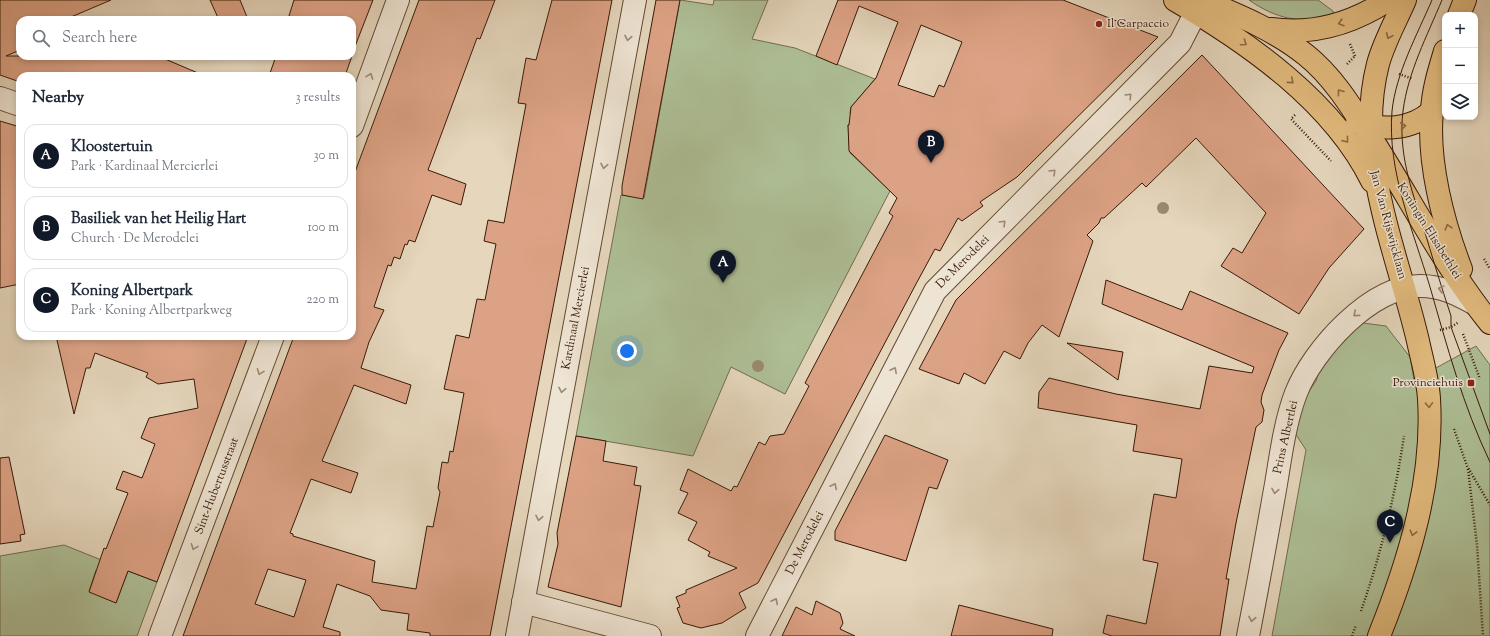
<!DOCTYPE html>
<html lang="en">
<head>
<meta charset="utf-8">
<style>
  :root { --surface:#fff; --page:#f2f2f3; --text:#1f2937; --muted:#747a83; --line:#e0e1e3; --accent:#111827 }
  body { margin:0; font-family:"Sorts Mill Goudy",serif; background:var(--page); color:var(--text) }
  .controls { position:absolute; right:12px; top:12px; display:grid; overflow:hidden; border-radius:8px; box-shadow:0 2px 6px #0003 }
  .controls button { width:36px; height:36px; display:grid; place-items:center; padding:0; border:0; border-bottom:1px solid var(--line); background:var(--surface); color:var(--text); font:20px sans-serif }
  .you { position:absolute; left:627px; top:351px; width:14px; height:14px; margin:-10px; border:3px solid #fff; border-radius:50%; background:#1a73e8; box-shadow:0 0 0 6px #1a73e833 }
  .badge { display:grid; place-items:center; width:26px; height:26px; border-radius:50%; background:var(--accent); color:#fff; font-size:13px; font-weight:700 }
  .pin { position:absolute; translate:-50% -33px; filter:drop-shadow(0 1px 2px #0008) }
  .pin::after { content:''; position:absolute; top:21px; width:14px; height:12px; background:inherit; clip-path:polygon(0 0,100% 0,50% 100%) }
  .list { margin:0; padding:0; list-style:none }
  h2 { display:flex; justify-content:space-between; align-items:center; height:52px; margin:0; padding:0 16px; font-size:17px }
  h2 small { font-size:13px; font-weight:400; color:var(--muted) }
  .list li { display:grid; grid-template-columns:26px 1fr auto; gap:12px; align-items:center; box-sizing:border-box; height:64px; margin:0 8px 8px; padding:0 8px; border:1px solid var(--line); border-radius:12px }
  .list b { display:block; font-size:15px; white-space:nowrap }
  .list p { margin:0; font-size:13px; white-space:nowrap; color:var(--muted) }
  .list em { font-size:13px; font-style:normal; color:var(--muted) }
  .icon { flex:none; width:22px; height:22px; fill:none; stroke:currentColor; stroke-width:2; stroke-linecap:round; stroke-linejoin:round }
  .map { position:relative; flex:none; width:1490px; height:636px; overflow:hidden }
  .search { position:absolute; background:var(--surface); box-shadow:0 2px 6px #0003; left:16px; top:16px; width:340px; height:44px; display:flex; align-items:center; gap:10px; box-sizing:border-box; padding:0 14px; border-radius:12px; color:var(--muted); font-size:15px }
  .panel { position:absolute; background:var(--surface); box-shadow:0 2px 6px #0003; left:16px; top:72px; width:340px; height:268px; border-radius:12px }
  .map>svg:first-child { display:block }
  .green { fill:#aebf96; stroke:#736c4e }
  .building { fill:#dca285; stroke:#381a07; fill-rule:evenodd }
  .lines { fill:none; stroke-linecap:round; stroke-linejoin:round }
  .minor-casing { stroke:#634934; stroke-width:24 }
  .major-casing { stroke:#381a07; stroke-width:24 }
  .path { stroke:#381a07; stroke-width:2.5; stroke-dasharray:1 2; stroke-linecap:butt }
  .minor { stroke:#eee4d3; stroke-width:22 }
  .major { stroke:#e2bb7e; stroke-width:22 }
  .tram { stroke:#381a07; stroke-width:1 }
  .tree { fill:#998a70 }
  .oneway { stroke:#8d6a42 }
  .oneway2 { stroke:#9c8977 }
  .poi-dot { fill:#8f2418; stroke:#eee4d3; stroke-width:1.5 }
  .labels { text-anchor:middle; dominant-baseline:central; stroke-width:3; stroke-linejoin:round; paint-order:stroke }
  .poi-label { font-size:12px; fill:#381a07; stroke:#eee4d3; text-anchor:start }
  .street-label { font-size:12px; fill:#381a07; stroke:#eee4d3 }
</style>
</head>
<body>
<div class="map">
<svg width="1490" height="636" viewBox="0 0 1490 636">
  <rect width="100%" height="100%" fill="#e5d6bc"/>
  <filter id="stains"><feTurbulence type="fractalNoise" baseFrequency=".005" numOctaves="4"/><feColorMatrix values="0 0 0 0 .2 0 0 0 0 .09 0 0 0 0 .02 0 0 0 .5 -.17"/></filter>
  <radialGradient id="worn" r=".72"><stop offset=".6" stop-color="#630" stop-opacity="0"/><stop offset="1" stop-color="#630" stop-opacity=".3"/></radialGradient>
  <g class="green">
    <polygon points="680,0 713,5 714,0 768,0 752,39 795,48 875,79 851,107 850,113 857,120 858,124 848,125 850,153 890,191 785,394 731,367 693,456 576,436 621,195 644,198"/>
    <path d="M 1249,0 L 1318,0 L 1333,11 L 1334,17 C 1300,23 1278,20 1249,0 Z"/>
    <polygon points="1363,323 1386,326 1410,357 1414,380 1476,346 1490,365 1490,636 1272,636 1306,450 1293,430 1302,401 1316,381 1320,366 1339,341"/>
    <polygon points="64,545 109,563 96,570 89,591 116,603 128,571 157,582 137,636 0,636 0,556"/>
  </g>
  <g class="building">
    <polygon points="0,0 111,0 64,20 20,20 20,50 6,56 158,56 205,76 20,76 20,82 0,75"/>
    <polygon points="210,0 240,0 247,17 219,20"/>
    <polygon points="294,0 373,0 354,49 352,47 352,20 290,20 288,19"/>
    <path d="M 419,0 L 495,0 L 480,39 L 477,38 L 428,170 L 466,184 L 461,205 L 432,195 L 415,242 L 409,240 L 407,245 L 405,244 L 400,259 L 394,257 L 391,266 L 388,265 L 374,307 L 384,310 L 369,342 L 361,368 L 411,385 L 406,404 L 354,385 L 322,461 L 358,473 L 351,493 L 311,479 L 290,533 L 293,534 L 293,536 L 375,561 L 372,582 L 416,589 L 427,526 L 433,527 L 440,492 L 438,488 L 442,462 L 448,463 L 450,451 L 453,452 L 464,393 L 444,389 L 456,335 L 469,338 L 477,299 L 485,300 L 496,244 L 484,241 L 488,220 L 504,223 L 526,104 L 518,103 L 526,58 L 536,60 L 552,0 L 612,0 L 490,636 L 430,636 L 430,633 L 407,630 L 409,614 L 381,610 L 370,596 L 337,584 L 323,627 L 340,632 L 340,636 L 183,636 L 294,336 L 352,336 L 352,180 ZM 268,569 L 306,580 L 294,617 L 255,604 Z"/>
    <polygon points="656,0 680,0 643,199 622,195 622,186"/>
    <path d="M 838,0 L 1063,0 L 1158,37 L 1017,177 L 980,202 L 983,206 L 962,221 L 958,218 L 940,251 L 935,249 L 916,284 L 758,583 L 739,593 L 746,608 L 722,623 L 701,628 L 683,623 L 677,608 L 680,607 L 676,597 L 686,593 L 686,590 L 737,568 L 708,556 L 710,552 L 688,540 L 697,522 L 678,513 L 688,493 L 680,490 L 688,469 L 731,491 L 734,486 L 737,487 L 759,442 L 765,445 L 770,436 L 784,434 L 809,386 L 805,383 L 893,216 L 889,213 L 897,198 L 849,151 L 848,125 L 849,125 L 851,107 L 876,78 L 898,22 L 859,6 L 837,65 L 816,56 ZM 921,25 L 962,42 L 944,87 L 939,85 L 934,97 L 898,85 Z"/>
    <polygon points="1202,55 1364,229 1329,268 1299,314 1221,266 1233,248 1242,253 1266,213 1196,138 1146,187 1142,183 1104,218 1101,218 1099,223 1087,235 1093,241 1059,337 1042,325 1028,343 1020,359 1004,351 985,384 964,373 959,384 919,369 956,300"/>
    <polygon points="276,56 352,56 345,76 269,76"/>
    <polygon points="0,121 20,127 20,284 0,288"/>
    <polygon points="1106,280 1182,310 1190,291 1288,333 1279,350 1262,395 1261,402 1264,410 1262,422 1256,427 1236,523 1226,579 1229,579 1220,636 1112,636 1103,633 1107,615 1146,624 1158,563 1143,560 1154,494 1176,498 1182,459 1133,451 1137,425 1038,408 1039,392 1049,378 1116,394 1200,409 1209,366 1252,373 1254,367 1102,304"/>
    <polygon points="54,336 248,336 157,582 128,571 116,603 89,592 104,548 106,549 128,493 116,489 123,471 142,478 155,444 141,438 149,418 198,408 194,379 158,384 146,377 148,373 95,353 90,368 86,368 74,414 57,340 54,338"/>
    <polygon points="1067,343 1123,352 1118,380"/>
    <polygon points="885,435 948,460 937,489 929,487 906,561 835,540 835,531"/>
    <polygon points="576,436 606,441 603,461 637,467 634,485 641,486 621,607 548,587 558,544 557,533"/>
    <polygon points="9,457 25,534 20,535 21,541 0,544 0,458"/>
    <polygon points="816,601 840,613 843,623 840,629 855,636 782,636 796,607 812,615"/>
    <polygon points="959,605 1053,629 1052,636 951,636"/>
  </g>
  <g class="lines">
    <defs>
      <g id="minor">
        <polyline points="0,98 20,105"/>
        <polyline points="352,126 398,0"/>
        <polyline points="523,602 650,636"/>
        <polyline points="160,636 273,336"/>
        <polyline points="517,636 635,0"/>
        <polyline points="757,636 935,291 1180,43 1202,0"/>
        <path d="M 1248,636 C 1258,585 1267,535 1276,484 C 1281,454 1285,422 1296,393 C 1313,350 1371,285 1421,286 C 1441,286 1457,294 1475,304"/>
      </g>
      <g id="major">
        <path d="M 1175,0 C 1249,43 1333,102 1372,181"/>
        <path d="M 1202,0 C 1238,15 1275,30 1306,55 C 1331,75 1349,103 1366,130 C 1408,194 1442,263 1490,323"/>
        <polyline points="1459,15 1465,0"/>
        <path d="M 1271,29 C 1313,35 1353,23 1388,0"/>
        <path d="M 1445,51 C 1439,71 1433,90 1432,111 C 1427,161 1443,222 1461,269"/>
        <path d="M 1357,122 C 1382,131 1411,130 1431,112"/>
        <path d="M 1379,636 C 1409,561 1434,480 1429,399 C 1428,380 1422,360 1418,341 C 1397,251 1354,157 1378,64 C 1384,42 1396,21 1405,0"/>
      </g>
    </defs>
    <use href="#minor" class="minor-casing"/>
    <use href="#major" class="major-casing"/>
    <g class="path">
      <polyline points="1350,44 1355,56"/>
      <polyline points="1347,64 1355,56"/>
      <polyline points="1399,74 1413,79"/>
      <polyline points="1295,115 1291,119 1331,161"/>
      <polyline points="1484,259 1490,269"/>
      <polyline points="1440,330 1451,327 1459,322"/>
      <polyline points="1463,334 1480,379"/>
      <polyline points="1454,429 1467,466 1490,505"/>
      <polyline points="1468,469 1477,545 1483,636"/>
      <path d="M 1361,611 C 1381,554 1395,496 1404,436"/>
      <polyline points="1352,636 1356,625"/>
    </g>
    <use href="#minor" class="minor"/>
    <use href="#major" class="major"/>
    <g class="tram">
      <path d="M 1432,0 C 1417,35 1396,73 1392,111 C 1387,171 1413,230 1430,287 C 1447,346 1463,406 1490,462"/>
      <path d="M 1442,0 C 1427,36 1408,72 1403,111 C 1398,152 1411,188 1423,226 C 1432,256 1441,286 1451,316 L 1451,327 L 1490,434"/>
    </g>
  </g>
  <g class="tree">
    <circle cx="1163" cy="208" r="6"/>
    <circle cx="758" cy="366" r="6"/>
  </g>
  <defs><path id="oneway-chevron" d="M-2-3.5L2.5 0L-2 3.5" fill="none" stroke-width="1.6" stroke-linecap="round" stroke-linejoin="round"/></defs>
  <g class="oneway">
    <use href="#oneway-chevron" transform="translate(1341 23) rotate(163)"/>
    <use href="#oneway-chevron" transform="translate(1389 36) rotate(114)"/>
    <use href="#oneway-chevron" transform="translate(1244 43) rotate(35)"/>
    <use href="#oneway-chevron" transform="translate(1291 81) rotate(41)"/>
    <use href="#oneway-chevron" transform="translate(1340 92) rotate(-127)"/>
    <use href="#oneway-chevron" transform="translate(1403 126) rotate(-7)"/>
    <use href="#oneway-chevron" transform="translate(1346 140) rotate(51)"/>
    <use href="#oneway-chevron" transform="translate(1448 227) rotate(-106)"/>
    <use href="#oneway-chevron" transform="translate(1429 405) rotate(88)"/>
    <use href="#oneway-chevron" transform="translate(1413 533) rotate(105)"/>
  </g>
  <g class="oneway2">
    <use href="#oneway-chevron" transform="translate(628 38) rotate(101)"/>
    <use href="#oneway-chevron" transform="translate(370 76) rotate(-70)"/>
    <use href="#oneway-chevron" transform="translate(1129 96) rotate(-46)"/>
    <use href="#oneway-chevron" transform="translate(604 166) rotate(101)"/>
    <use href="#oneway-chevron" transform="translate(1053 172) rotate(-45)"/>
    <use href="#oneway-chevron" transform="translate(1003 223) rotate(-45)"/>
    <use href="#oneway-chevron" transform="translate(1441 289) rotate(-165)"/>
    <use href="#oneway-chevron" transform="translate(1356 314) rotate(140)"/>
    <use href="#oneway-chevron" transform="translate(894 370) rotate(-63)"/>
    <use href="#oneway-chevron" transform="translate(260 372) rotate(111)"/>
    <use href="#oneway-chevron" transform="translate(562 390) rotate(101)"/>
    <use href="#oneway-chevron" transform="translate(834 486) rotate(-63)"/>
    <use href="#oneway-chevron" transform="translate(1275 491) rotate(100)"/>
    <use href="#oneway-chevron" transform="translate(539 518) rotate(101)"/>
    <use href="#oneway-chevron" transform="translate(194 547) rotate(111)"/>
    <use href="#oneway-chevron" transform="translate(775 601) rotate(-63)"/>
    <use href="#oneway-chevron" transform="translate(1252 619) rotate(100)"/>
  </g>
  <g class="poi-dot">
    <circle cx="1099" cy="24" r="4"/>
    <rect x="1467" y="379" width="8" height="8" rx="2"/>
  </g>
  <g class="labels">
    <g class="poi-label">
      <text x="1107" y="24">Il Carpaccio</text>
      <text x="1463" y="383" text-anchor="end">Provinciehuis</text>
    </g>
    <g class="street-label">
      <text transform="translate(1388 225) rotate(75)">Jan Van Rijswijcklaan</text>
      <text transform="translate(1429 231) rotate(58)">Koningin Elisabethlei</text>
      <text transform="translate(963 262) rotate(-45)">De Merodelei</text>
      <text transform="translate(576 318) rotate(-79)">Kardinaal Mercierlei</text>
      <text transform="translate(1286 437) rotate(-77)">Prins Albertlei</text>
      <text transform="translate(217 486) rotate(-69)">Sint-Hubertusstraat</text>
      <text transform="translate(805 543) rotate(-63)">De Merodelei</text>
    </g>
  </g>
  <rect width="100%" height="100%" filter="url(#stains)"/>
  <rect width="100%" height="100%" fill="url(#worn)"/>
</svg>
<div class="controls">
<button>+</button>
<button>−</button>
<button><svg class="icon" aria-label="layers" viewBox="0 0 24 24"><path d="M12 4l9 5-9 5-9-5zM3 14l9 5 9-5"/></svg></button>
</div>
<div class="you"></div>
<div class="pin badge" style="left:723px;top:283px">A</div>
<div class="pin badge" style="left:931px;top:163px">B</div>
<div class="pin badge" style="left:1390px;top:543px">C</div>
<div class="search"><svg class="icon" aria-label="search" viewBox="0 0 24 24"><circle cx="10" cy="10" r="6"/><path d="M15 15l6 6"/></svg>Search here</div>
<section class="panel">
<h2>Nearby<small>3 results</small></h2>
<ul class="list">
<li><span class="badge">A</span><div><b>Kloostertuin</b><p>Park · Kardinaal Mercierlei</p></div><em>30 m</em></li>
<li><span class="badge">B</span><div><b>Basiliek van het Heilig Hart</b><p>Church · De Merodelei</p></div><em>100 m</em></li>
<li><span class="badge">C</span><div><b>Koning Albertpark</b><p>Park · Koning Albertparkweg</p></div><em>220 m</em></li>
</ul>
</section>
</div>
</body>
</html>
